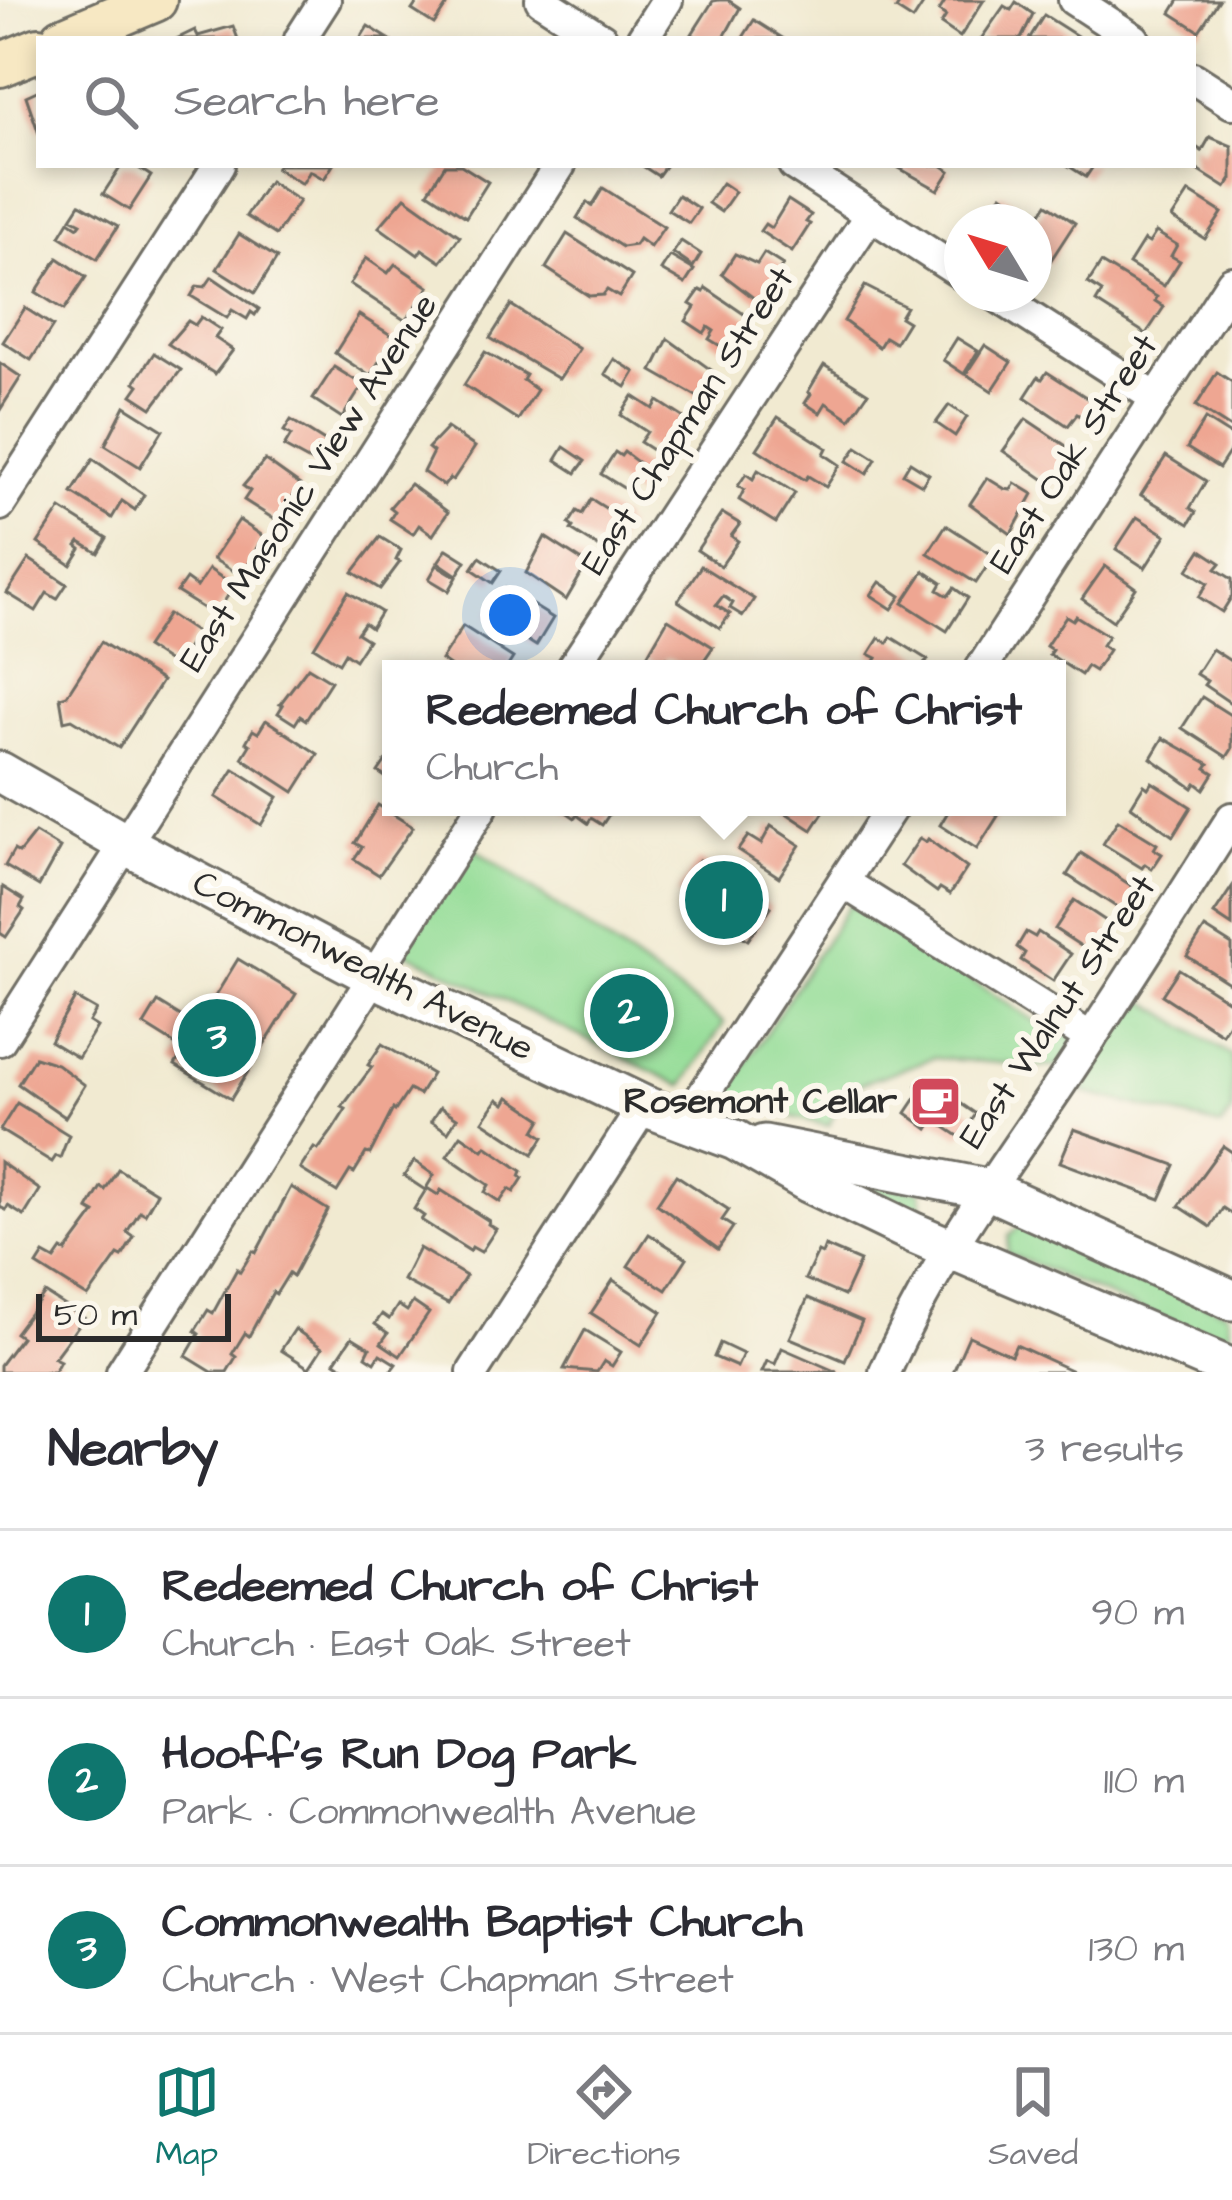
<!DOCTYPE html>
<html lang="en">
<head>
<meta charset="utf-8">
<style>
  :root { --surface:#fff; --page:#f2f2f3; --text:#2b2b33; --muted:#7c7c81; --line:#e1e1e2; --accent:#0f766e }
  body { margin:0; font-family:"Architects Daughter",sans-serif; background:var(--page); color:var(--text) }
  .compass { position:absolute; left:944px; top:204px; width:108px; height:108px; border-radius:50%; background:var(--surface); box-shadow:0 6px 18px #0003; rotate:308deg }
  .scale { position:absolute; left:36px; bottom:30px; width:195px; box-sizing:border-box; padding-left:12px; border:6px solid #2b2b2b; border-top:0; font-size:33px; line-height:42px; white-space:nowrap; color:#2b2b2b; -webkit-text-stroke:9px #fbf7ec; paint-order:stroke }
  .you { position:absolute; left:510px; top:615px; width:42px; height:42px; margin:-30px; border:9px solid #fff; border-radius:50%; background:#1a73e8; box-shadow:0 0 0 18px #1a73e833 }
  .badge { display:grid; place-items:center; width:78px; height:78px; border-radius:50%; background:var(--accent); color:#fff; font-size:39px; font-weight:700 }
  .pin { position:absolute; translate:-50% -50%; border:6px solid #fff; box-shadow:0 3px 12px #0006 }
  .popup { position:absolute; left:382px; top:660px; width:684px; height:156px; box-sizing:border-box; display:grid; place-content:center; border-radius:0px; background:var(--surface); filter:drop-shadow(0 3px 9px #0005); font-size:39px; white-space:nowrap; color:var(--muted) }
  .popup b { font-size:45px; color:var(--text) }
  .popup::after { content:''; position:absolute; left:50%; top:100%; margin-left:-24px; border:24px solid transparent; border-top-color:var(--surface) }
  .list { margin:0; padding:0; list-style:none }
  h2 { display:flex; justify-content:space-between; align-items:center; height:156px; margin:0; padding:0 48px; font-size:51px }
  h2 small { font-size:39px; font-weight:400; color:var(--muted) }
  .list li { display:grid; grid-template-columns:78px 1fr auto; gap:36px; align-items:center; box-sizing:border-box; height:168px; padding:0 48px; border-top:3px solid var(--line) }
  .list b { display:block; font-size:45px; white-space:nowrap }
  .list p { margin:0; font-size:39px; white-space:nowrap; color:var(--muted) }
  .list em { font-size:39px; font-style:normal; color:var(--muted) }
  .icon { flex:none; width:66px; height:66px; fill:none; stroke:currentColor; stroke-width:2; stroke-linecap:round; stroke-linejoin:round }
  .map { position:relative; flex:none; width:1232px; height:1372px; overflow:hidden }
  .search { position:absolute; background:var(--surface); box-shadow:0 6px 18px #0003; left:36px; right:36px; top:36px; height:132px; display:flex; align-items:center; gap:30px; box-sizing:border-box; padding:0 42px; border-radius:0px; color:var(--muted); font-size:45px }
  .sheet { height:660px; background:var(--surface) }
  nav { display:flex; justify-content:space-around; align-items:center; box-sizing:border-box; height:168px; border-top:3px solid var(--line); background:var(--surface); font-size:33px; color:var(--muted) }
  nav a { display:grid; justify-items:center; gap:6px }
  nav .on { color:var(--accent) }
  .map>svg:first-child { display:block }
  .green { fill:#95dd98; stroke:#608462; stroke-width:3 }
  .building { fill:#eea692 }
  .lines { fill:none; stroke-linecap:round; stroke-linejoin:round }
  .minor-casing { stroke:#706e65; stroke-width:36 }
  .tertiary-casing { stroke:#706e65; stroke-width:45 }
  .secondary-casing { stroke:#706e65; stroke-width:48 }
  .minor { stroke:#fff; stroke-width:30 }
  .tertiary { stroke:#fff; stroke-width:39 }
  .secondary { stroke:#f7e8c3; stroke-width:42 }
  .labels { text-anchor:middle; dominant-baseline:central; stroke-width:12; stroke-linejoin:round; paint-order:stroke }
  .street-label { font-size:36px; fill:#2b2b2b; stroke:#fbf7ec }
  .poi-label { font-size:36px; font-weight:bold; fill:#2b2b2b; stroke:#fbf7ec; text-anchor:end }
</style>
</head>
<body>
<div class="map">
<svg width="1232" height="1372" viewBox="0 0 1232 1372">
  <rect width="100%" height="100%" fill="#fbf7ec"/>
  <filter id="ink" filterUnits="userSpaceOnUse"><feTurbulence type="fractalNoise" baseFrequency=".00833" numOctaves="2"/><feDisplacementMap in="SourceGraphic" scale="24" xChannelSelector="R" yChannelSelector="G"/><feConvolveMatrix kernelMatrix="1 2 1 2 8 2 1 2 1" color-interpolation-filters="sRGB"/></filter>
  <filter id="wash" filterUnits="userSpaceOnUse"><feTurbulence type="fractalNoise" baseFrequency=".004" numOctaves="4" result="noise"/><feDisplacementMap in="SourceGraphic" scale="48" xChannelSelector="R" yChannelSelector="G"/><feGaussianBlur stdDeviation="2.7" result="paint"/><feColorMatrix in="noise" values="0 0 0 0 0 0 0 0 0 0 0 0 0 0 0 0 0 1.4 0 .05"/><feComposite in="paint" operator="in"/></filter>
  <g filter="url(#wash)">
    <rect width="100%" height="100%" fill="#f1ead1"/>
    <g class="green">
      <polygon points="472,847 724,1023 683,1086 403,951"/>
      <polygon points="850,903 1060,1037 1135,1013 1144,1000 1232,1056 1232,1112 1221,1126 1082,1092 1096,1070 933,1058 845,1089 829,1126 723,1099"/>
      <polygon points="849,1180 921,1191 922,1203 910,1215"/>
      <path d="M 1022,1224 L 1226,1312 C 1231,1324 1230,1334 1220,1344 L 1007,1253 L 1009,1236 Z"/>
    </g>
    <g id="blocks">
      <g class="building">
        <polygon points="419,0 450,0 434,24 412,10"/>
        <polygon points="719,0 728,0 740,8 723,39 700,39 692,34 713,1"/>
        <polygon points="902,0 926,0 913,20 896,9"/>
        <polygon points="946,0 984,0 960,37 941,24 946,16 939,11"/>
        <polygon points="1179,0 1219,0 1199,31 1171,13"/>
        <polygon points="1016,2 1033,14 1021,39 981,39 1004,6 1011,10"/>
        <polygon points="1044,15 1077,36 1075,39 1029,39"/>
        <polygon points="754,20 784,39 742,39"/>
        <polygon points="233,26 238,39 176,39 195,30 198,36"/>
        <polygon points="368,26 389,39 360,39"/>
        <polygon points="39,90 39,134 26,96"/>
        <polygon points="1210,137 1232,146 1232,179 1226,188 1193,167 1193,145 1202,151"/>
        <polygon points="122,165 134,165 151,176 129,210 103,194"/>
        <polygon points="278,165 333,165 324,179 310,171 302,184 276,168"/>
        <polygon points="445,165 461,165 488,182 466,217 428,192"/>
        <polygon points="641,165 666,165 658,176"/>
        <polygon points="901,165 941,165 950,171 938,190 899,168"/>
        <polygon points="1067,165 1094,165 1086,177"/>
        <polygon points="269,181 299,201 276,235 246,216"/>
        <polygon points="722,183 735,192 721,212 708,203"/>
        <polygon points="603,188 664,227 650,247 639,239 635,245 622,247 577,218 587,202 592,206"/>
        <polygon points="1189,192 1222,213 1205,239 1172,218"/>
        <polygon points="1002,194 1019,206 1008,222 989,222 985,212"/>
        <polygon points="678,195 699,209 689,223 668,210"/>
        <polygon points="405,197 460,236 441,262 422,249 418,255 379,227"/>
        <polygon points="788,200 811,215 806,222 810,224 792,252 760,231 765,224 771,228"/>
        <polygon points="80,204 118,226 97,259 60,236 69,221 78,227 81,223 71,218"/>
        <polygon points="1047,204 1075,223 1049,263 1034,253 1034,224"/>
        <polygon points="1156,232 1177,245 1171,256 1180,261 1164,286 1129,264 1144,240 1149,243"/>
        <polygon points="239,234 277,258 255,293 217,269"/>
        <polygon points="567,234 632,276 619,297 607,290 603,295 589,296 546,268"/>
        <polygon points="681,241 701,254 693,267 673,253"/>
        <polygon points="764,253 783,265 759,302 722,274 735,254 757,264"/>
        <polygon points="670,256 694,270 685,284 661,270"/>
        <polygon points="58,258 86,277 64,310 36,292"/>
        <polygon points="366,258 388,273 395,264 429,287 406,321 350,284"/>
        <polygon points="1101,263 1157,297 1155,301 1164,307 1146,334 1096,302 1102,292 1088,283"/>
        <polygon points="212,277 259,309 255,315 251,312 247,319 232,310 227,318 191,296 197,286 205,287"/>
        <polygon points="865,286 906,307 900,317 908,322 895,343 885,337 879,347 844,321"/>
        <polygon points="706,288 754,321 738,346 732,342 727,350 709,339 714,331 708,327 704,333 686,321 695,307 690,304 700,290 704,292"/>
        <polygon points="511,305 579,349 559,379 490,338"/>
        <polygon points="25,308 53,326 31,360 3,342"/>
        <polygon points="359,315 394,337 370,376 335,353"/>
        <polygon points="201,317 221,330 215,338 233,350 215,374 168,344 188,321 195,325"/>
        <polygon points="957,338 978,351 964,374 943,360"/>
        <polygon points="668,339 721,377 705,401 652,371"/>
        <polygon points="985,345 1011,362 992,391 966,374"/>
        <polygon points="485,352 526,375 523,380 537,390 518,420 464,385"/>
        <polygon points="154,353 181,370 152,408 132,395 139,385 135,382"/>
        <polygon points="614,359 635,372 626,387 605,374"/>
        <polygon points="0,363 21,377 0,410"/>
        <polygon points="824,365 868,393 850,419 826,403 820,413 805,403 811,394 808,392"/>
        <polygon points="334,367 363,385 342,418 313,399"/>
        <polygon points="1047,372 1092,401 1082,417 1077,414 1068,426 1025,397 1038,377 1042,379"/>
        <polygon points="1217,372 1232,382 1232,429 1196,406"/>
        <polygon points="633,396 653,409 658,401 684,418 660,455 640,442 647,432 621,415"/>
        <polygon points="949,405 967,417 955,436 936,423"/>
        <polygon points="125,406 163,430 140,467 105,445"/>
        <polygon points="778,417 827,448 824,454 840,465 826,487 808,476 805,480 757,449"/>
        <polygon points="1026,419 1075,452 1052,485 1003,451"/>
        <polygon points="1205,419 1232,436 1232,448 1219,468 1187,448"/>
        <polygon points="291,420 334,447 321,467 284,447 291,435 284,431"/>
        <polygon points="447,428 475,447 453,480 450,478 444,486 423,472 433,452 428,448"/>
        <polygon points="564,447 585,461 576,473 556,460"/>
        <polygon points="857,447 876,459 867,474 847,461"/>
        <polygon points="615,452 621,456 624,452 658,477 643,500 601,474"/>
        <polygon points="1166,456 1206,481 1190,508 1196,512 1189,524 1141,495"/>
        <polygon points="93,459 144,495 135,510 122,501 112,518 72,493"/>
        <polygon points="265,460 300,485 277,521 244,500 250,491 243,486"/>
        <polygon points="910,462 929,474 922,485 903,474"/>
        <polygon points="758,470 795,493 776,523 739,500 744,490 738,486 746,474 753,479"/>
        <polygon points="987,478 1005,489 1011,490 1015,483 1033,494 1011,534 970,504"/>
        <polygon points="410,484 448,512 433,535 419,525 413,534 390,519 395,511 390,507"/>
        <polygon points="591,499 623,519 621,523 627,526 611,551 605,547 603,550 571,530 573,527 569,524 577,511 582,514"/>
        <polygon points="61,509 107,538 98,553 80,542 77,546 81,549 71,565 38,543"/>
        <polygon points="722,513 740,524 731,536 738,541 721,566 697,550"/>
        <polygon points="1137,517 1166,535 1145,568 1116,549"/>
        <polygon points="239,520 263,536 248,565 252,568 246,578 213,559"/>
        <polygon points="946,525 994,556 976,583 928,553"/>
        <polygon points="380,537 401,550 396,560 400,562 380,589 353,572"/>
        <polygon points="545,537 587,564 566,600 526,573"/>
        <polygon points="447,549 466,561 457,575 438,562"/>
        <polygon points="1201,550 1221,563 1216,569 1232,579 1232,596 1222,612 1199,597 1208,583 1188,570"/>
        <polygon points="480,557 501,571 493,583 472,569"/>
        <polygon points="29,559 67,584 57,599 47,593 36,611 7,593"/>
        <polygon points="437,565 457,577 449,591 429,579"/>
        <polygon points="701,566 754,599 743,616 730,608 733,603 723,596 716,605 730,614 720,628 678,601"/>
        <polygon points="1105,566 1136,588 1113,621 1082,599"/>
        <polygon points="209,569 234,586 215,616 177,592 186,579 197,587"/>
        <polygon points="924,571 942,583 938,590 948,596 954,588 968,598 947,631 903,603"/>
        <polygon points="880,582 901,596 892,609 871,595"/>
        <polygon points="505,588 553,618 536,646 488,615"/>
        <polygon points="348,592 381,612 371,628 364,623 357,633 368,640 355,660 345,653 339,663 314,647"/>
        <polygon points="168,614 197,633 175,666 146,647"/>
        <polygon points="1066,616 1073,620 1076,616 1108,636 1102,645 1109,650 1095,671 1087,666 1081,675 1049,654 1052,650 1046,646"/>
        <polygon points="668,619 713,647 698,669 686,669 667,657 661,667 646,657"/>
        <polygon points="463,626 513,658 506,669 454,669 441,660"/>
        <polygon points="891,637 928,660 925,663 935,669 870,669 877,658 869,654 879,638 887,643"/>
        <polygon points="101,642 162,681 119,748 72,719 64,721 60,697 67,695"/>
        <polygon points="1212,649 1232,662 1232,704 1204,685 1207,681 1196,674"/>
        <polygon points="308,667 331,681 306,720 300,716 295,724 278,713 283,705 280,704"/>
        <polygon points="1202,697 1232,716 1232,749 1227,757 1182,728"/>
        <polygon points="266,720 318,754 294,792 242,758 250,745 246,742 250,735 253,730 258,733"/>
        <polygon points="1163,738 1209,764 1206,768 1214,773 1204,789 1196,783 1193,788 1151,758"/>
        <polygon points="391,753 391,781 378,772"/>
        <polygon points="234,769 278,797 261,825 216,797"/>
        <polygon points="1152,782 1191,807 1173,836 1131,806 1144,785 1148,788"/>
        <polygon points="378,805 413,827 379,875 354,859 362,847 355,843"/>
        <polygon points="559,807 608,807 612,810 602,825 591,818 588,823 577,815 575,818"/>
        <polygon points="777,807 827,807 812,830"/>
        <polygon points="951,807 984,807 998,816 977,849 940,825"/>
        <polygon points="1118,820 1157,844 1154,849 1162,854 1152,869 1145,864 1142,868 1103,844"/>
        <polygon points="771,826 800,845 779,877 738,850 748,836 761,844"/>
        <polygon points="35,833 60,848 39,886 5,866 14,850 19,853"/>
        <polygon points="920,838 926,842 928,839 967,868 950,894 940,888 937,892 901,866"/>
        <polygon points="1081,853 1138,890 1124,912 1067,875"/>
        <polygon points="699,860 771,907 748,940 677,893"/>
        <polygon points="3,887 24,900 20,907 24,910 6,937 0,933"/>
        <polygon points="1232,887 1232,926 1214,914"/>
        <polygon points="1074,900 1109,923 1105,930 1111,934 1101,950 1094,946 1090,952 1055,929"/>
        <polygon points="1205,928 1232,945 1232,985 1187,956"/>
        <polygon points="1026,932 1035,937 1038,932 1071,954 1053,981 1021,960 1025,953 1017,947"/>
        <polygon points="238,959 296,994 231,1099 175,1065 184,1050 144,1025 158,1002 197,1026"/>
        <polygon points="1179,969 1232,1003 1232,1018 1222,1034 1162,995"/>
        <polygon points="75,998 96,1010 89,1022 97,1027 78,1058 50,1041"/>
        <polygon points="382,1044 432,1074 419,1095 409,1090 395,1111 393,1109 370,1154 366,1153 354,1173 350,1171 337,1192 300,1169 314,1148 318,1150 332,1131 346,1109 342,1107 372,1067 368,1065"/>
        <polygon points="35,1057 57,1064 85,1085 65,1117 18,1084"/>
        <polygon points="922,1077 976,1114 960,1137 934,1120 928,1129 906,1113 922,1089 917,1085"/>
        <polygon points="509,1097 542,1119 535,1131 544,1137 533,1154 483,1121 498,1099 505,1104"/>
        <polygon points="17,1103 69,1135 60,1158 56,1156 52,1162 0,1130"/>
        <polygon points="440,1107 457,1118 448,1132 431,1121"/>
        <polygon points="1074,1129 1175,1165 1160,1199 1060,1162"/>
        <polygon points="461,1135 483,1150 486,1146 522,1171 520,1176 523,1178 514,1192 509,1189 500,1202 485,1192 489,1185 447,1156"/>
        <polygon points="1223,1146 1232,1152 1232,1214 1223,1208 1211,1227 1179,1206"/>
        <polygon points="414,1161 434,1175 425,1190 404,1176"/>
        <polygon points="0,1162 40,1190 24,1216 8,1206 6,1210 0,1207"/>
        <polygon points="118,1169 157,1193 145,1214 140,1211 127,1232 134,1237 122,1257 118,1255 88,1297 37,1265 44,1254 55,1260 62,1250 66,1252 95,1213 88,1209 101,1187 105,1190"/>
        <polygon points="676,1175 729,1210 722,1220 733,1227 718,1249 657,1204"/>
        <polygon points="291,1187 328,1210 293,1276 289,1273 276,1294 273,1292 249,1336 245,1333 232,1354 236,1357 227,1372 212,1372 186,1356 199,1334 195,1331 208,1310 213,1313 237,1269 240,1272 253,1251 256,1253"/>
        <polygon points="427,1188 438,1195 441,1190 489,1221 488,1224 496,1229 481,1252 472,1247 470,1251 421,1220 424,1216 414,1209"/>
        <polygon points="649,1234 687,1258 666,1290 628,1266"/>
        <polygon points="825,1246 860,1261 844,1296 805,1279 818,1252 822,1254"/>
        <polygon points="419,1248 466,1276 448,1304 403,1280"/>
        <polygon points="613,1280 662,1312 641,1345 591,1313"/>
        <polygon points="45,1293 84,1318 54,1358 60,1361 54,1372 0,1372 0,1365 21,1337 15,1333"/>
        <polygon points="808,1298 862,1321 845,1361 790,1338"/>
        <polygon points="413,1302 429,1313 400,1356 381,1343 388,1333 375,1324 382,1314 389,1319 398,1305 407,1311"/>
        <polygon points="295,1329 322,1348 309,1368 281,1350"/>
        <polygon points="585,1330 621,1352 612,1366 604,1361 597,1372 564,1369"/>
        <polygon points="969,1336 1011,1355 1016,1345 1075,1372 953,1372"/>
        <polygon points="352,1337 370,1348 366,1356 375,1362 380,1354 396,1364 390,1372 344,1372 346,1369 335,1362"/>
        <polygon points="720,1343 743,1354 737,1367 714,1357"/>
        <polygon points="782,1348 837,1372 762,1372 767,1361 775,1364"/>
      </g>
    </g>
  </g>
  <g filter="url(#ink)">
    <use href="#blocks" fill-opacity="0" stroke="#706e65" stroke-width="3"/>
    <g class="lines">
      <defs>
        <g id="minor">
          <polyline points="541,0 602,39"/>
          <polyline points="1074,0 1134,39"/>
          <polyline points="300,39 325,0"/>
          <polyline points="642,39 667,0"/>
          <polyline points="1193,78 1232,103"/>
          <polyline points="794,165 962,274"/>
          <polyline points="994,294 1156,398"/>
          <polyline points="0,505 219,165"/>
          <polyline points="572,669 870,215"/>
          <polyline points="981,669 1232,282"/>
          <polyline points="843,882 1091,1038"/>
          <polyline points="0,1040 560,165"/>
          <polyline points="686,1121 892,807"/>
          <polyline points="122,1372 482,807"/>
          <polyline points="473,1372 644,1106"/>
          <path d="M 885,1372 C 931,1267 993,1183 1057,1089 C 1117,1000 1174,909 1232,818"/>
        </g>
        <g id="tertiary">
          <polyline points="0,772 138,851 389,984 644,1106 735,1140 810,1183 914,1233 1232,1369"/>
          <polyline points="764,1145 987,1189 1232,1300"/>
        </g>
        <g id="secondary">
          <polyline points="63,39 155,0"/>
          <polyline points="0,65 39,49"/>
        </g>
      </defs>
      <use href="#minor" class="minor-casing"/>
      <use href="#tertiary" class="tertiary-casing"/>
      <use href="#secondary" class="secondary-casing"/>
      <use href="#minor" class="minor"/>
      <use href="#tertiary" class="tertiary"/>
      <use href="#secondary" class="secondary"/>
    </g>
  </g>
  <defs>
    <symbol id="cafe-square" viewBox="-11 -11 22 22"><rect x="-9" y="-9" width="18" height="18" rx="4" fill="#d1495b" stroke="#fbf7ec"/><path d="M-5.5-4.5H6V0H3Q3 3.5 0 3.5H-2.5Q-5.5 3.5-5.5 0ZM3-3.2v2h1.7v-2ZM-6 4.5H4V6H-6Z" fill="#fff"/></symbol>
  </defs>
  <g fill-rule="evenodd">
    <use href="#cafe-square" x="906" y="1072" width="59" height="59"/>
  </g>
  <g class="labels">
    <g class="street-label">
      <text transform="translate(688 421) rotate(-57)">East Chapman Street</text>
      <text transform="translate(1074 454) rotate(-57)">East Oak Street</text>
      <text transform="translate(309 483) rotate(-57)">East Masonic View Avenue</text>
      <text transform="translate(363 966) rotate(27)">Commonwealth Avenue</text>
      <text transform="translate(1058 1012) rotate(-56)">East Walnut Street</text>
    </g>
    <g class="poi-label">
      <text x="897" y="1101">Rosemont Cellar</text>
    </g>
  </g>
</svg>
<svg class="compass" viewBox="-18 -18 36 36"><path d="M0-13l5 13h-10z" fill="#e53935"/><path d="M0 13l5-13h-10z" fill="#7c7c81"/></svg>
<div class="scale">50 m</div>
<div class="you"></div>
<div class="pin badge" style="left:724px;top:900px">1</div>
<div class="popup"><b>Redeemed Church of Christ</b>Church</div>
<div class="pin badge" style="left:629px;top:1013px">2</div>
<div class="pin badge" style="left:217px;top:1038px">3</div>
<div class="search"><svg class="icon" aria-label="search" viewBox="0 0 24 24"><circle cx="10" cy="10" r="6"/><path d="M15 15l6 6"/></svg>Search here</div>
</div>
<section class="sheet">
<h2>Nearby<small>3 results</small></h2>
<ul class="list">
<li><span class="badge">1</span><div><b>Redeemed Church of Christ</b><p>Church · East Oak Street</p></div><em>90 m</em></li>
<li><span class="badge">2</span><div><b>Hooff's Run Dog Park</b><p>Park · Commonwealth Avenue</p></div><em>110 m</em></li>
<li><span class="badge">3</span><div><b>Commonwealth Baptist Church</b><p>Church · West Chapman Street</p></div><em>130 m</em></li>
</ul>
</section>
<nav>
<a class="on"><svg class="icon" aria-label="map" viewBox="0 0 24 24"><path d="M3 6l6-2 6 2 6-2v14l-6 2-6-2-6 2zM9 4v14M15 6v14"/></svg>Map</a>
<a><svg class="icon" aria-label="directions" viewBox="0 0 24 24"><path d="M12 3l9 9-9 9-9-9zM9 14v-3h6M13 9l2 2-2 2"/></svg>Directions</a>
<a><svg class="icon" aria-label="saved" viewBox="0 0 24 24"><path d="M7 4h10v16l-5-4-5 4z"/></svg>Saved</a>
</nav>
</body>
</html>
